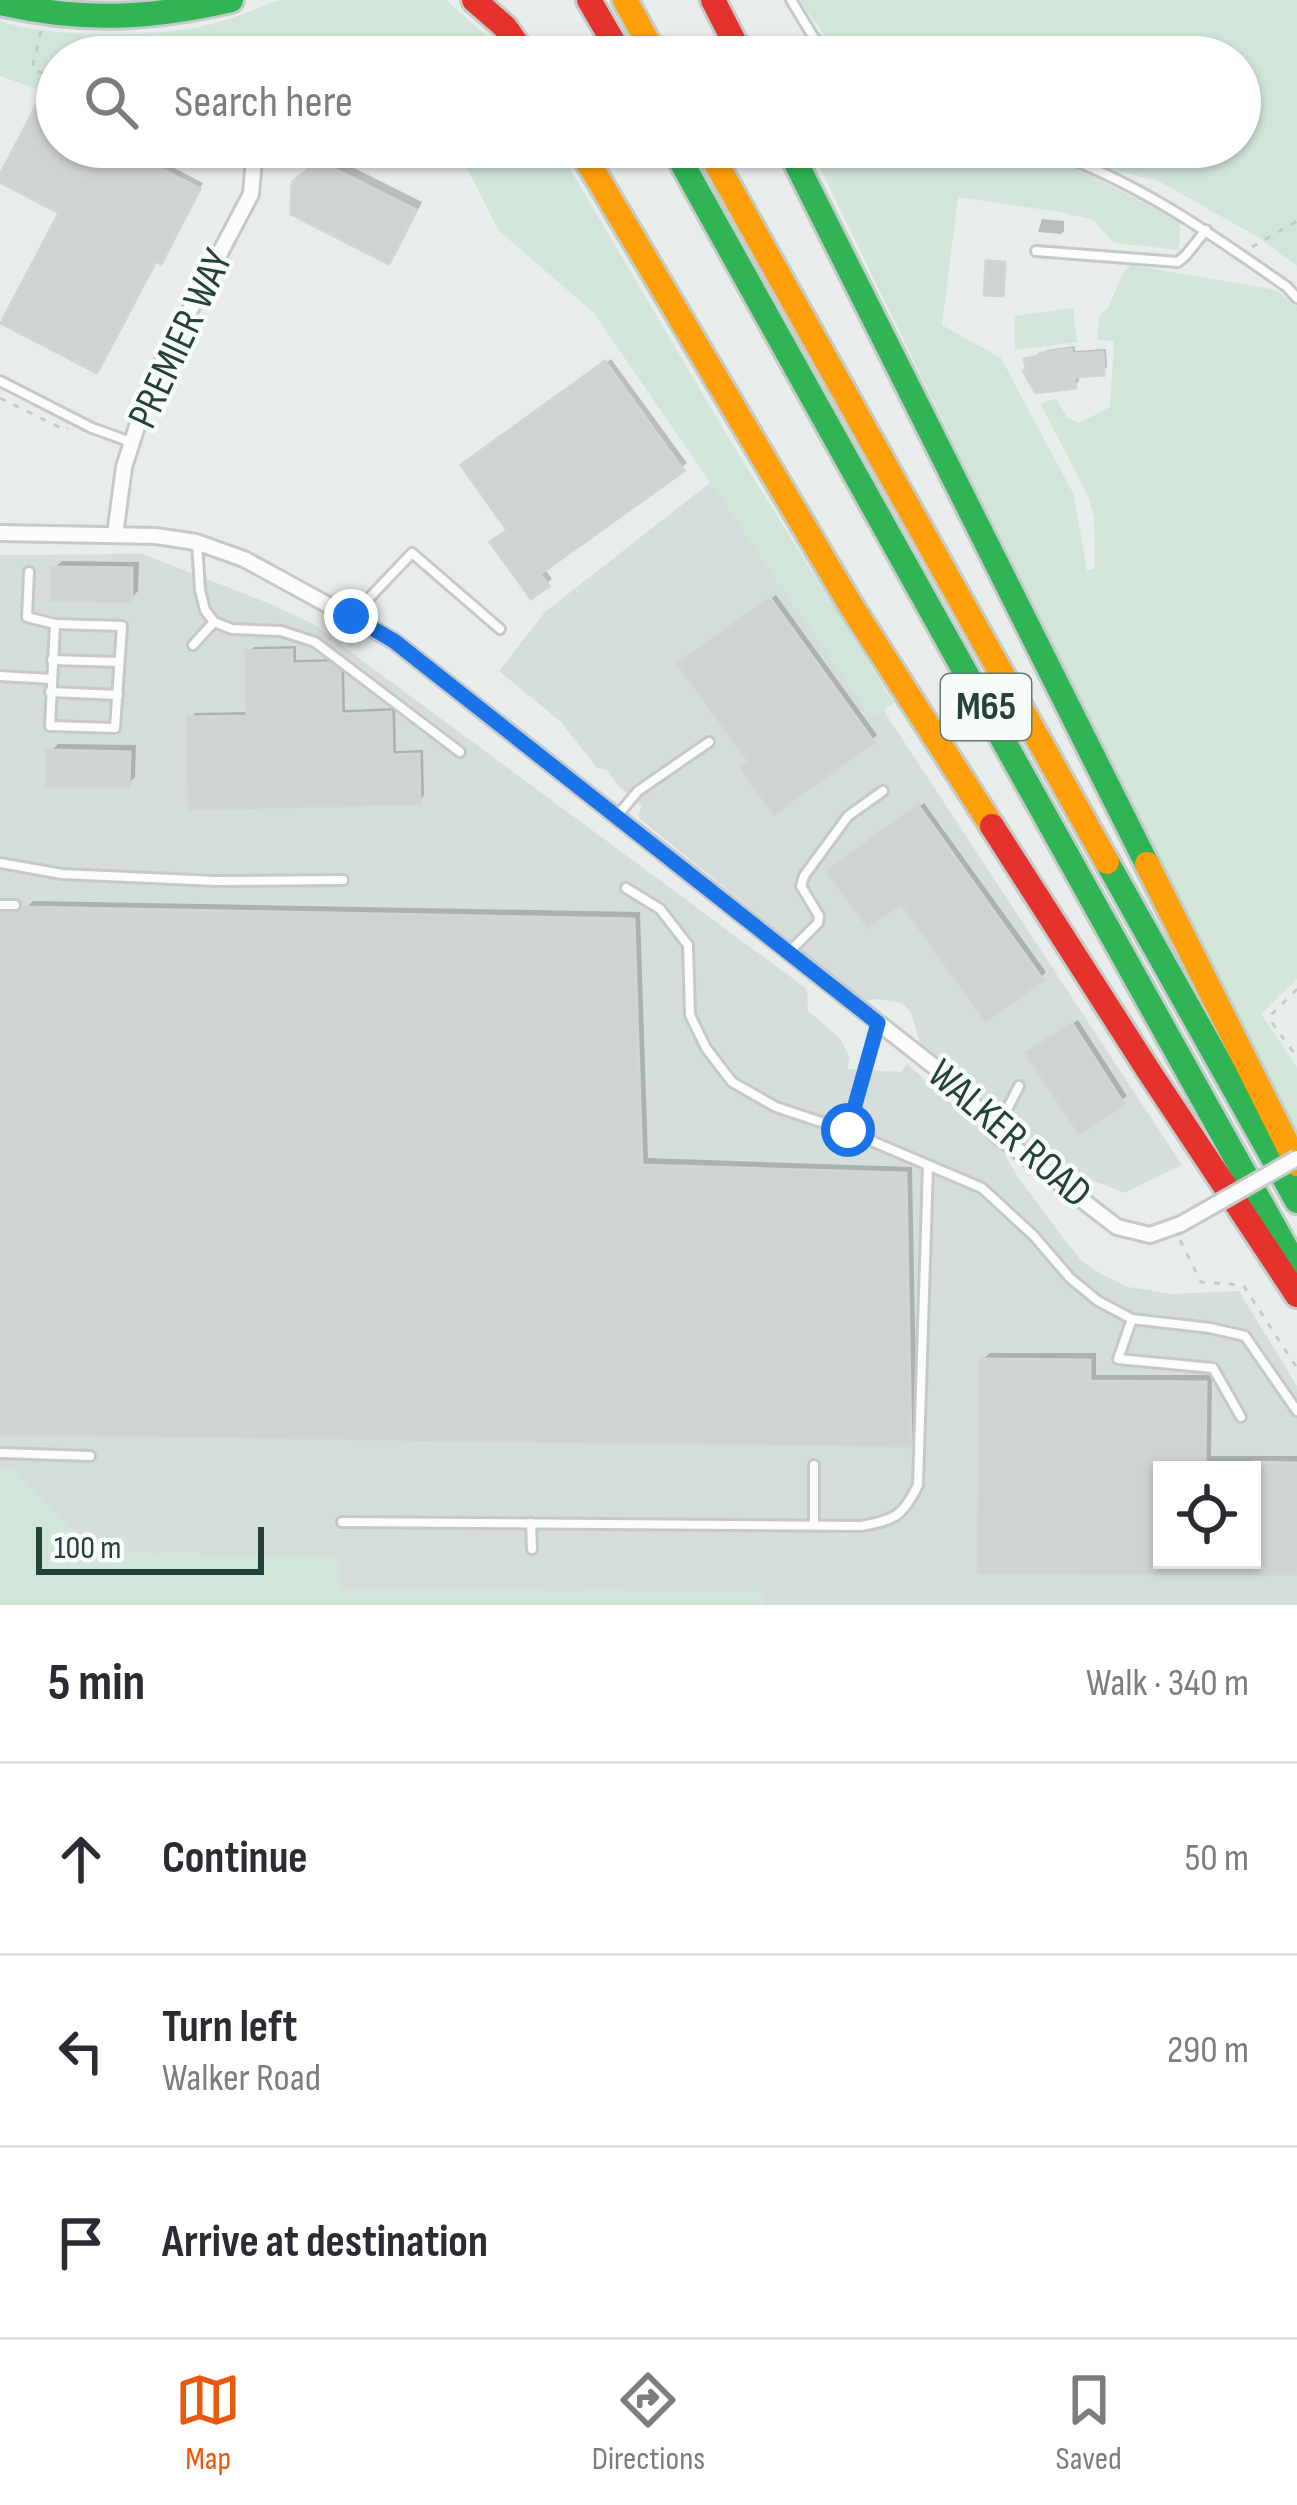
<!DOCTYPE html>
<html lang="en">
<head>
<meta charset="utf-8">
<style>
  :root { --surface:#fff; --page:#f2f2f3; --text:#2b2b33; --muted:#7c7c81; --line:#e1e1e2; --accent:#ea580c }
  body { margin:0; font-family:"Sofia Sans Condensed",sans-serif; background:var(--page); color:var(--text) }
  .controls { position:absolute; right:36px; bottom:36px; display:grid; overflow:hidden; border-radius:0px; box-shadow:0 3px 9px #0004 }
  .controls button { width:108px; height:108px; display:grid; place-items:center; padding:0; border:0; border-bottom:3px solid var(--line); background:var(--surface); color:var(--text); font:60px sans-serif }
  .scale { position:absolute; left:36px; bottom:30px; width:228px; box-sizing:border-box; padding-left:12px; border:6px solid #24423a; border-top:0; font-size:33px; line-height:42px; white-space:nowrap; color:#24423a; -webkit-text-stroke:9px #f7fbf9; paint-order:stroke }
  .stop { position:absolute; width:36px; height:36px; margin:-27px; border:9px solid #1a73e8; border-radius:50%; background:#fff }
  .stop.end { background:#1a73e8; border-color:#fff; box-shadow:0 3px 12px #0008 }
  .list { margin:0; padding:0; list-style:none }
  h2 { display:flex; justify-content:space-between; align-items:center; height:156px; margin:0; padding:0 48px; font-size:51px }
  h2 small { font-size:39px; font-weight:400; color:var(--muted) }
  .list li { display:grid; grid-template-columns:78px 1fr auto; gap:36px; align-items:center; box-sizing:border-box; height:192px; padding:0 48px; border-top:3px solid var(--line) }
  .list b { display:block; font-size:45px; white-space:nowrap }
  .list p { margin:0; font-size:39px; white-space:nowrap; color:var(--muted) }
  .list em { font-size:39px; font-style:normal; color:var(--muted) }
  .icon { flex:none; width:66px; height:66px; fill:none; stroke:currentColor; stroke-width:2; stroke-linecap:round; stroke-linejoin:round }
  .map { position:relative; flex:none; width:1297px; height:1605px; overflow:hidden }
  .search { position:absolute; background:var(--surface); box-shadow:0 3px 9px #0004; left:36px; right:36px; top:36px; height:132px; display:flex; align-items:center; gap:30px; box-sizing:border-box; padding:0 42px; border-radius:66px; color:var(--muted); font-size:45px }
  .sheet { height:732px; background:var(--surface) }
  nav { display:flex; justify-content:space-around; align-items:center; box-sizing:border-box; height:168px; border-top:3px solid var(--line); background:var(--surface); font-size:33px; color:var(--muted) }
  nav a { display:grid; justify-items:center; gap:6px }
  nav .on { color:var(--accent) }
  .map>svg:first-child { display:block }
  .built { fill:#d6dedb; fill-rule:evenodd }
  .green { fill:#d1e6d8 }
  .shadow { fill:#0003; fill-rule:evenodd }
  .building { fill:#cfd4d2; stroke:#d1d6d4; stroke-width:3 }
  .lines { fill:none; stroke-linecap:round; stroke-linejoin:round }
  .lane-casing { stroke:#c5cac8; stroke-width:14 }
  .street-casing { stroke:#c5cac8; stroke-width:20 }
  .fast-casing { stroke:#c3ccc9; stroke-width:30 }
  .slow-casing { stroke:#c3ccc9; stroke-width:30 }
  .jam-casing { stroke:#c3ccc9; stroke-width:30 }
  .path { stroke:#c3ccca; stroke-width:3; stroke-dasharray:6 9; stroke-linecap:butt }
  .lane { stroke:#fcfcfc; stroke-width:8 }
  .street { stroke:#fcfcfc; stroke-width:14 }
  .fast { stroke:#30b455; stroke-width:24 }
  .slow { stroke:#ff9f0a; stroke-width:24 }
  .jam { stroke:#e5322d; stroke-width:24 }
  .street-bridge-casing { stroke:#c5cac8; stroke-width:20; stroke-linecap:butt }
  .street-bridge { stroke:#fcfcfc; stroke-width:14 }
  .route { stroke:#1a73e8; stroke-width:15 }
  .labels { text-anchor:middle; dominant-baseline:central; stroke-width:9; stroke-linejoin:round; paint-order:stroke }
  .shield { fill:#f7fbf9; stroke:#637a73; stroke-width:3 }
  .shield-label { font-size:39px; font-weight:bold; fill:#24423a }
  .street-label { font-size:42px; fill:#24423a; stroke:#f7fbf9 }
</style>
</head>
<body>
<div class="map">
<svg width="1297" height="1605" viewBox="0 0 1297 1605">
  <rect width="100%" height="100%" fill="#e8edeb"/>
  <g class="built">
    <polygon points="730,467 880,705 1182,1165 1124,1193 1056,1165 1015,1138 1014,1130 921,1046 911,1013 902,1003 877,999 865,1001 640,819 638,815 642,806 618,786 607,770 597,768 561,722 499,671 545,612"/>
    <path d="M 143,554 L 273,605 L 313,624 L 807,989 L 808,1011 L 839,1037 L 850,1058 L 847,1069 L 901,1072 L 907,1064 L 1001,1148 L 1016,1174 L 1061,1235 L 1081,1260 L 1101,1274 L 1128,1287 L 1172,1294 L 1239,1291 L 1297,1386 L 1297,1605 L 764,1605 L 763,1593 L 340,1589 L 336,1557 L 97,1553 L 14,1470 L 0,1470 L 0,555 ZM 1162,1470 L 1252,1470 L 1252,1560 L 1162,1560 Z"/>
  </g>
  <g class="green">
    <path d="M 280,0 L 446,0 L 489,38 L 504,57 L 57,57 L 57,96 L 0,76 L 0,21 C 51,38 156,38 208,25 C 233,19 257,8 280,0 Z"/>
    <polygon points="799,0 1297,0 1297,266 1258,237 1160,182 1100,166 1084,153 1067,147 1240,147 1240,57 841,57"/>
    <polygon points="452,147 557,147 731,442 894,703 872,718 593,312 498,230 468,170"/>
    <polygon points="810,147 1002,147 1083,172 1180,221 1179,250 1114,243 1093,220 1060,212 958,197 942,325 1001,358 1074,495 1087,571 1095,568 1094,518 1088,496 1040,403 1056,399 1067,417 1079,423 1110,407 1114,341 1097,340 1099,317 1109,306 1123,273 1131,265 1276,290 1297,306 1297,979 1261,1014 1297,1067 1297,1141 1097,739"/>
    <polygon points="1073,308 1077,342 1015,350 1015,316"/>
    <polygon points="0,1470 14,1470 97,1553 337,1557 341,1589 764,1593 764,1605 0,1605"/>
  </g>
  <g class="shadow">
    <polygon points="45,101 57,107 57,147 134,147 203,183 165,255 157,259 97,370 40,106"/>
    <polygon points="330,156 422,202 396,253 388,260 295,184"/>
    <polygon points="1042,219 1064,221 1064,231 1061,234 1038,232"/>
    <polygon points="1075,346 1075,351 1106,349 1107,367 1103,372 1078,374 1079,381 1075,385 1027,360 1047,350"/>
    <polygon points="611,359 687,463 544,568 552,579 532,595 511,530 470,461"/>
    <polygon points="62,561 139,562 138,591 131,599 54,568"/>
    <polygon points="776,595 877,735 872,740 754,764 687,659"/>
    <polygon points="296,646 296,660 335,659 344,666 345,710 395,708 396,751 423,750 424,795 419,801 190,719 195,713 250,712 249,652 254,647"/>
    <polygon points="58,744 136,745 135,777 128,784 50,752"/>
    <polygon points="924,803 1046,972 1041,977 902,899 836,866"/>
    <polygon points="0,900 8,907 28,906 33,901 640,912 648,1158 912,1167 917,1436 909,1443 0,1431"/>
    <polygon points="1078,1020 1127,1096 1080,1129 1035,1048"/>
    <path d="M 990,1353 L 1096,1353 L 1096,1375 L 1212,1375 L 1211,1456 L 1297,1456 L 1297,1571 L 981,1570 L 982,1360 ZM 1162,1470 L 1252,1470 L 1252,1560 L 1162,1560 Z"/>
  </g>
  <g class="building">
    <polygon points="37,104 57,114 57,147 120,147 200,189 161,264 156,261 97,373 1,323 59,213 0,182 0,175"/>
    <polygon points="319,161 416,210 389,264 291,214 292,182"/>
    <polygon points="986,261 1005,262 1003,296 984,295"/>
    <polygon points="1071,349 1072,354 1103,352 1104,375 1074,377 1076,388 1036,393 1023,371 1026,369 1024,359 1039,356 1040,353"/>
    <polygon points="605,361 684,471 540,574 549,586 531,599 490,542 507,530 461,465"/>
    <polygon points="51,567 132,568 132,602 51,600"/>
    <polygon points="770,598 874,742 774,814 741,768 749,762 678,664"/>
    <polygon points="292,650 292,664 329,663 340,671 341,714 391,712 392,755 419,754 420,804 189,809 187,717 247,716 246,651"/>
    <polygon points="47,750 130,752 129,787 47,786"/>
    <polygon points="918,805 1043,980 986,1021 901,903 868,927 827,871"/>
    <polygon points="23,907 634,919 642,1165 906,1173 911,1446 0,1434 0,913 18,913"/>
    <polygon points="1072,1023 1124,1104 1079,1133 1026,1053"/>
    <polygon points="980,1359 1090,1360 1090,1381 1206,1382 1205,1470 1162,1470 1162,1560 1252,1560 1252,1462 1297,1463 1297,1574 978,1573"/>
  </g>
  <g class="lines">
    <defs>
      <g id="lane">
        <polyline points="791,0 814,38 835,57"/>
        <path d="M 1037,147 C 1129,176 1209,232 1287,287 L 1297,298"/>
        <polyline points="1036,251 1178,262 1186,255 1206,230"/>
        <polyline points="0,381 92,428 131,442"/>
        <polyline points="197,543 200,590 205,610 214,622 232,629 281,631 315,642 460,752"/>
        <polyline points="29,572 27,617 55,624"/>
        <polyline points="352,616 412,553 500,629"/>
        <polygon points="55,624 122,626 115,728 50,726"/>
        <polyline points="193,645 214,622"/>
        <polyline points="52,660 119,662"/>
        <polyline points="0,676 51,679"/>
        <polyline points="50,692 118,695"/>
        <polyline points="617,816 638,791 709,742"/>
        <polyline points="0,863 62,874 216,881 343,880"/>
        <polyline points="626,888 660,909 688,945 690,1015 706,1048 732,1082 776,1107 848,1131"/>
        <polyline points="0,905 15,905"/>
        <polyline points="789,952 818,923 819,916 801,886 804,876 848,816 883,791"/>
        <polyline points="879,1023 848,1131 982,1188 1034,1236 1070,1278 1098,1301 1132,1319 1210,1328 1245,1336 1297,1411"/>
        <polyline points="996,1131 1019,1086"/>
        <polyline points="1132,1319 1118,1359 1213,1368 1241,1417"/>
        <polyline points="0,1453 90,1456"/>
        <path d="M 342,1522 L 861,1526 C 895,1520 903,1516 918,1485 L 928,1166"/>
        <polyline points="531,1523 532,1549"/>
        <polyline points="814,1525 814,1465"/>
      </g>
      <g id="street">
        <polyline points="0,533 156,536 196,542 244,559 394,641 960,1087 995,1133 1117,1227 1150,1235 1181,1224"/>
        <polyline points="115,535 124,467 150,386 251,194 255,147"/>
      </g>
      <g id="fast">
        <path d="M 0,3 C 82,22 149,19 231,0"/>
        <polyline points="673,147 1297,1268"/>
        <polyline points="788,147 1147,864"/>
        <polyline points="1107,862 1297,1201"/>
      </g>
      <g id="slow">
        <polyline points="625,0 656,57"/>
        <polyline points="579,147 853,609 992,826"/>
        <polyline points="707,147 1107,862"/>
        <polyline points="1147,864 1297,1164"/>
      </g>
      <g id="jam">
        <polyline points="474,0 505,27 526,57"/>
        <polyline points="589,0 622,57"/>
        <polyline points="713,0 742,57"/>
        <polyline points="992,826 1148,1070 1297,1295"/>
      </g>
    </defs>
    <use href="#lane" class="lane-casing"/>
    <use href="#street" class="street-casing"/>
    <use href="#fast" class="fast-casing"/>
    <use href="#slow" class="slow-casing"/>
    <use href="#jam" class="jam-casing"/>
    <g class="path">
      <polyline points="41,31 32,69 57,79"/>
      <polyline points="1252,247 1297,221"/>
      <polyline points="0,398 65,430 68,428"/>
      <polyline points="1297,989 1272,1014 1270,1020 1297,1057"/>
      <polyline points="1180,1240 1201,1282 1243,1285 1297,1368"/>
    </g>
    <use href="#lane" class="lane"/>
    <use href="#street" class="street"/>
    <use href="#fast" class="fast"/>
    <use href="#slow" class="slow"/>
    <use href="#jam" class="jam"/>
    <defs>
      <polyline id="street-bridge" points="1181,1224 1297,1158"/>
    </defs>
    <use href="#street-bridge" class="street-bridge-casing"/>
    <use href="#street-bridge" class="street-bridge"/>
  </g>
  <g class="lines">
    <polyline class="route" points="351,616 394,641 878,1023 848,1130"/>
  </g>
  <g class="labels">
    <rect class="shield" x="941" y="674" width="90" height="66" rx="9"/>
    <g class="shield-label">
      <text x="986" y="707">M65</text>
    </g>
    <g class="street-label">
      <text transform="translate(181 339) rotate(-65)">PREMIER WAY</text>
      <text transform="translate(1009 1134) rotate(41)">WALKER ROAD</text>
    </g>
  </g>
</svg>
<div class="controls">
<button><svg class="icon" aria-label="locate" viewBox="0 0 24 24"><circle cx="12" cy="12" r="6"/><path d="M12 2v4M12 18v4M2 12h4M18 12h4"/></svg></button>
</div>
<div class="scale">100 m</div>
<div class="stop" style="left:848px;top:1130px"></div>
<div class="stop end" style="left:351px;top:616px"></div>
<div class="search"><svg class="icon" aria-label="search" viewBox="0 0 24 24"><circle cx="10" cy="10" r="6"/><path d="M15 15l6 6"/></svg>Search here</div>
</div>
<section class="sheet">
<h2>5 min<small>Walk · 340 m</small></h2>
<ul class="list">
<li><svg class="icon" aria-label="ahead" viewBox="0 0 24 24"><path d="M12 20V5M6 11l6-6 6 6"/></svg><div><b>Continue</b></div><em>50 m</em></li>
<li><svg class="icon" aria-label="left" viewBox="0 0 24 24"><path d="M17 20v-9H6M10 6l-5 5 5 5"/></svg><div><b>Turn left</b><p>Walker Road</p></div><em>290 m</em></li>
<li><svg class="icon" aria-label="arrive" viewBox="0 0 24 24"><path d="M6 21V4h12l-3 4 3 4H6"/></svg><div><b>Arrive at destination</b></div></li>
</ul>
</section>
<nav>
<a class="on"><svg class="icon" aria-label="map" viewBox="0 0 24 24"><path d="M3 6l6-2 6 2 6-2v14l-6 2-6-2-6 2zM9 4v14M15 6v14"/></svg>Map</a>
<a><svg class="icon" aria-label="directions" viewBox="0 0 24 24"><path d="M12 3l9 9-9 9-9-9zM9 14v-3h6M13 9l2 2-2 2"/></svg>Directions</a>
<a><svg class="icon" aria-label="saved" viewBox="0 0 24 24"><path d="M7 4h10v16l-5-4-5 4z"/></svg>Saved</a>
</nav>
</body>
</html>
